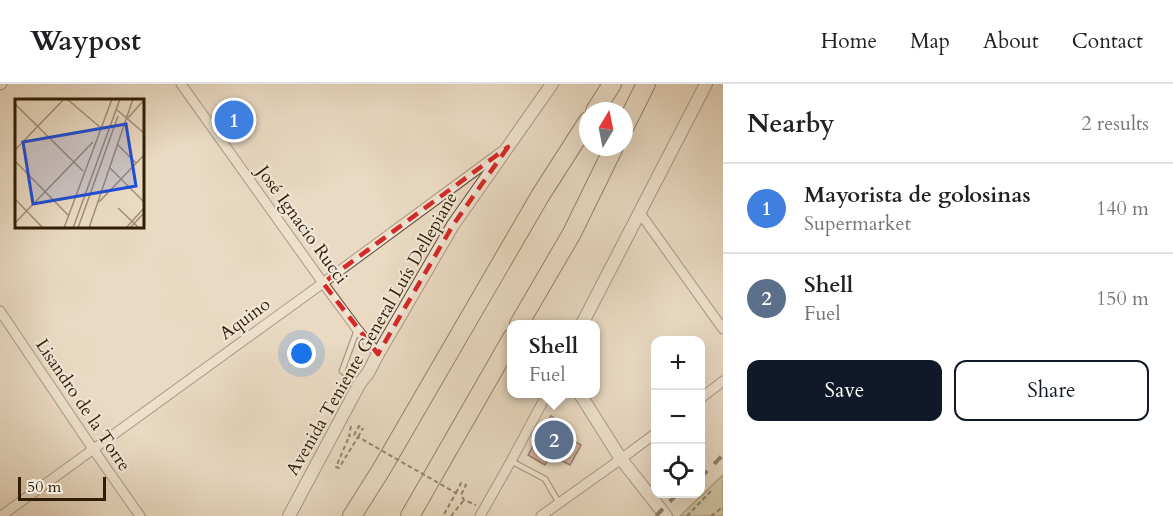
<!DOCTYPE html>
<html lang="en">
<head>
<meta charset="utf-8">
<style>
  :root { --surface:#fff; --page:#f6f6f6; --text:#202124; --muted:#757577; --line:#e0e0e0; --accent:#111827 }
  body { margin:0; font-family:Cardo,serif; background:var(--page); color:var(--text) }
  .controls { position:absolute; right:18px; bottom:18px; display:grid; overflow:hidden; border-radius:12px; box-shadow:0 6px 24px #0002 }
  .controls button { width:54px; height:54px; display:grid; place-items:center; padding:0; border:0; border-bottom:2px solid var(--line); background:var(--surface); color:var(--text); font:30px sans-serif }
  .compass { position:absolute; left:579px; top:18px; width:54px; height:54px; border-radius:50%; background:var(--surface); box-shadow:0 6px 24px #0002; rotate:10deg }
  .scale { position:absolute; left:18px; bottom:15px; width:88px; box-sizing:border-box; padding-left:6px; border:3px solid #311d04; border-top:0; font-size:16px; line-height:21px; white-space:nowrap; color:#311d04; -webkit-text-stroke:4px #f1e7d8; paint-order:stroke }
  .you { position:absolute; left:302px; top:270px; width:21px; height:21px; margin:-15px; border:4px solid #fff; border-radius:50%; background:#1a73e8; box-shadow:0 0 0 9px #1a73e833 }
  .badge { display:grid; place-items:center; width:39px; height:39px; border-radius:50%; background:var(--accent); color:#fff; font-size:20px; font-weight:700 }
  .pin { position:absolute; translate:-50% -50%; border:3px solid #fff; box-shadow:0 2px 6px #0006 }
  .popup { position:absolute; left:507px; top:236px; width:93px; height:78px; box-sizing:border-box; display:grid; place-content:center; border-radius:12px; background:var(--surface); filter:drop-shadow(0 2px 4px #0005); font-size:20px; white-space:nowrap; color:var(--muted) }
  .popup b { font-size:22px; color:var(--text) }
  .popup::after { content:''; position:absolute; left:50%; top:100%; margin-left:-12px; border:12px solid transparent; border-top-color:var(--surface) }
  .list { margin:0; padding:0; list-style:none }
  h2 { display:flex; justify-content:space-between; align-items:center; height:78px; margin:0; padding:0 24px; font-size:26px }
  h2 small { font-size:20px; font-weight:400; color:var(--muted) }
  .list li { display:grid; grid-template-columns:39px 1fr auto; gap:18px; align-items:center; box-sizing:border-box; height:90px; padding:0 24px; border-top:2px solid var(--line) }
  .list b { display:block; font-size:22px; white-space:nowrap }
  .list p { margin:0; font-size:20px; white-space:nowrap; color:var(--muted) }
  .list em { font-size:20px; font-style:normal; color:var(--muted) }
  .actions { display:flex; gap:12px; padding:18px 24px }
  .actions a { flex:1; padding:14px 0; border:2px solid var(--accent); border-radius:12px; text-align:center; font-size:21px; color:var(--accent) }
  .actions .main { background:var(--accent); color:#fff }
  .icon { flex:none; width:33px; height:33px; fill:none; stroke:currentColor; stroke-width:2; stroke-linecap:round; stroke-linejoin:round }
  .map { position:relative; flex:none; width:723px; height:432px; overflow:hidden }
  header { display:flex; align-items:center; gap:36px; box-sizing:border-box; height:84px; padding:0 30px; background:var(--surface); border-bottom:2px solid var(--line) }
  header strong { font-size:28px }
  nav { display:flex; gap:33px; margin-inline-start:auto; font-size:21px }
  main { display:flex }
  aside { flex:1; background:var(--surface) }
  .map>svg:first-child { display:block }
  .green { fill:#bfbd8e; stroke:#786d49; stroke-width:1.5 }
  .building { fill:#df988e; stroke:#311d04; stroke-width:1.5 }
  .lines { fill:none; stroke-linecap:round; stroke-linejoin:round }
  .service-casing { stroke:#5f4c34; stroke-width:7 }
  .minor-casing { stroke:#5f4c34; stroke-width:11 }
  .tertiary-casing { stroke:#5f4c34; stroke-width:14 }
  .motorway-casing { stroke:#311d04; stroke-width:20 }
  .path { stroke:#311d04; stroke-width:2; stroke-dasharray:4.5 3; stroke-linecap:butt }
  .service { stroke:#f1e7d8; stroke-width:4.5 }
  .minor { stroke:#f1e7d8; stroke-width:9 }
  .tertiary { stroke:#f1e7d8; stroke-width:12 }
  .motorway { stroke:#eadac3; stroke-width:18 }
  .rail { stroke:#311d04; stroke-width:4; stroke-dasharray:10 10; stroke-linecap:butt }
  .path-bridge { stroke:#311d04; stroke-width:2; stroke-dasharray:4.5 3; stroke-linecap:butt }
  .marked { fill:none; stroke:#d62828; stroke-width:4.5; stroke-dasharray:12 8; stroke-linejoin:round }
  .labels { text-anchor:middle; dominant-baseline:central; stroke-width:4.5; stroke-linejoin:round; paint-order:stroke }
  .street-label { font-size:18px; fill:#311d04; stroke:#f1e7d8 }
  .inset-road { fill:none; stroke:#a08e77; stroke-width:1.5 }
  .view { fill:#1d4ed8; fill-opacity:0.15; stroke:#1d4ed8; stroke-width:3 }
  .inset-edge { fill:none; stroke:#311d04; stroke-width:3 }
</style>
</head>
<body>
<header>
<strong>Waypost</strong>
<nav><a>Home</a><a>Map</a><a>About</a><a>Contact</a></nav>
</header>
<main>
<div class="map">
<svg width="723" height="432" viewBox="0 0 723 432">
  <rect width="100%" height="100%" fill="#eadac3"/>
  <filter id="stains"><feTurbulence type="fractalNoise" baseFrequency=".00333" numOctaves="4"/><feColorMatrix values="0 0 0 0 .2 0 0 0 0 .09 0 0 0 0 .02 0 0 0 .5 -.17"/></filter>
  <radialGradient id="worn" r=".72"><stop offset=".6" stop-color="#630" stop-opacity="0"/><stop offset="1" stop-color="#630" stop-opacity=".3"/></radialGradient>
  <polygon class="green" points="723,391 723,432 680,432"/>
  <polygon class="building" points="551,332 567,342 562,350 581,361 570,381 551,371 545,381 528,371"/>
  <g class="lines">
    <defs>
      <g id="service">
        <polyline points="357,246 342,287 358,298"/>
        <polyline points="511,377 545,395 559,419"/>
      </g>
      <g id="minor">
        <polyline points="181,0 323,199 357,245 378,270"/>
        <polyline points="0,1 2,0"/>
        <polyline points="640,129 723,245"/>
        <polyline points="0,227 93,365 140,432"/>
        <polyline points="700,315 723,297"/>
        <polyline points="1,432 323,199 501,68"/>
        <polyline points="480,432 511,377 547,310"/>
        <polyline points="541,432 621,375 656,349"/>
      </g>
      <g id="tertiary">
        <polyline points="582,240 706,0"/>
        <polyline points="580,310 621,375 666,432"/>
        <polyline points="289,432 360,299 368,289 378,270 453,141 552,0"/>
      </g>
      <g id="motorway">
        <polyline points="595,27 612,0"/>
        <polyline points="624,44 646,0"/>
        <polyline points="519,240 572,149 614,63"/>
        <polyline points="352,432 381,386 540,112 588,37"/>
        <polyline points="410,432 512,254"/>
      </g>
    </defs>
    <use href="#service" class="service-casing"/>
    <use href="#minor" class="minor-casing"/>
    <use href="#tertiary" class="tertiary-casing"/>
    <use href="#motorway" class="motorway-casing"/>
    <g class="path">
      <polyline points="351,342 349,352 354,351 359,342 363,344"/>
      <polyline points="358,353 363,344"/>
      <polyline points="456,409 461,399 466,401 461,411 464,416 476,421"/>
      <polyline points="451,432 464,416"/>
      <polyline points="687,432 711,407"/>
      <polyline points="711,432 723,423"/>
    </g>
    <use href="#service" class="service"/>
    <use href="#minor" class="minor"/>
    <use href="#tertiary" class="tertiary"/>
    <use href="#motorway" class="motorway"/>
    <g class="rail">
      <polyline points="700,394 723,371"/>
      <polyline points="656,432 677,410"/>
    </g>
    <polyline class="path-bridge" points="348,355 336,383 339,384 358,353 456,409 443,432"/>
  </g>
  <path d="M0 0H723V432H0ZM 508,63 L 453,141 L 378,270 L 323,199 Z" fill="#eadac3" fill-opacity=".55" fill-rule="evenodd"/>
  <path class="marked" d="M 508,63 L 453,141 L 378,270 L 323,199 Z"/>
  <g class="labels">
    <g class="street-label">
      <text transform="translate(302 141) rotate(54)">José Ignacio Rucci</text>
      <text transform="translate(245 235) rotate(-36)">Aquino</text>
      <text transform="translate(372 250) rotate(-60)">Avenida Teniente General Luís Dellepiane</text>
      <text transform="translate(83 321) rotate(56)">Lisandro de la Torre</text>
    </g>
  </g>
  <g transform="translate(15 15)">
    <rect width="129" height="129" fill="#eadac3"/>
    <path class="inset-road" d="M 52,0 L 86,29M 0,5 L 68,72M 101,10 L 129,34M 113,19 L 129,1M 102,45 L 121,64M 0,51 L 49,0M 0,62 L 53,116M 95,69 L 129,103M 0,100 L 28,129M 84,103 L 129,56M 103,109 L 124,129M 0,124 L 78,43M 49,129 L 97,0M 58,129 L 105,0M 63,129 L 103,17M 74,129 L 118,0M 111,129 L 129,109M 115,129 L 128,115"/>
    <path class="view" d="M 111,25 L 121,87 L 18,105 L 8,43 Z"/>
    <rect width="129" height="129" class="inset-edge"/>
  </g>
  <rect width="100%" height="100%" filter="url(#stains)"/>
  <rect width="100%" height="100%" fill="url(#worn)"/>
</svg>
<div class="controls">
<button>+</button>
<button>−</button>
<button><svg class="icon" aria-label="locate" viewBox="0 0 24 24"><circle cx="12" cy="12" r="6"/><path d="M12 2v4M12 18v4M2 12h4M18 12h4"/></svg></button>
</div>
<svg class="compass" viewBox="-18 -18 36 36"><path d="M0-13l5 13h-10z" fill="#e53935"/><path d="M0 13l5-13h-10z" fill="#757577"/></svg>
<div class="scale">50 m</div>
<div class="you"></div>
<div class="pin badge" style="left:234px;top:36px;background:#3f7fe0">1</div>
<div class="pin badge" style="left:554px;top:356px;background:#5c6f8a">2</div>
<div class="popup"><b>Shell</b>Fuel</div>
</div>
<aside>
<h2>Nearby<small>2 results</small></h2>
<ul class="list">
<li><span class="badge" style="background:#3f7fe0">1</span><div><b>Mayorista de golosinas</b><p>Supermarket</p></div><em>140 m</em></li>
<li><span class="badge" style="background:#5c6f8a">2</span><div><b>Shell</b><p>Fuel</p></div><em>150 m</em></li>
</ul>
<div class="actions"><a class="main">Save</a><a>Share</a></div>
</aside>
</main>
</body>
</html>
